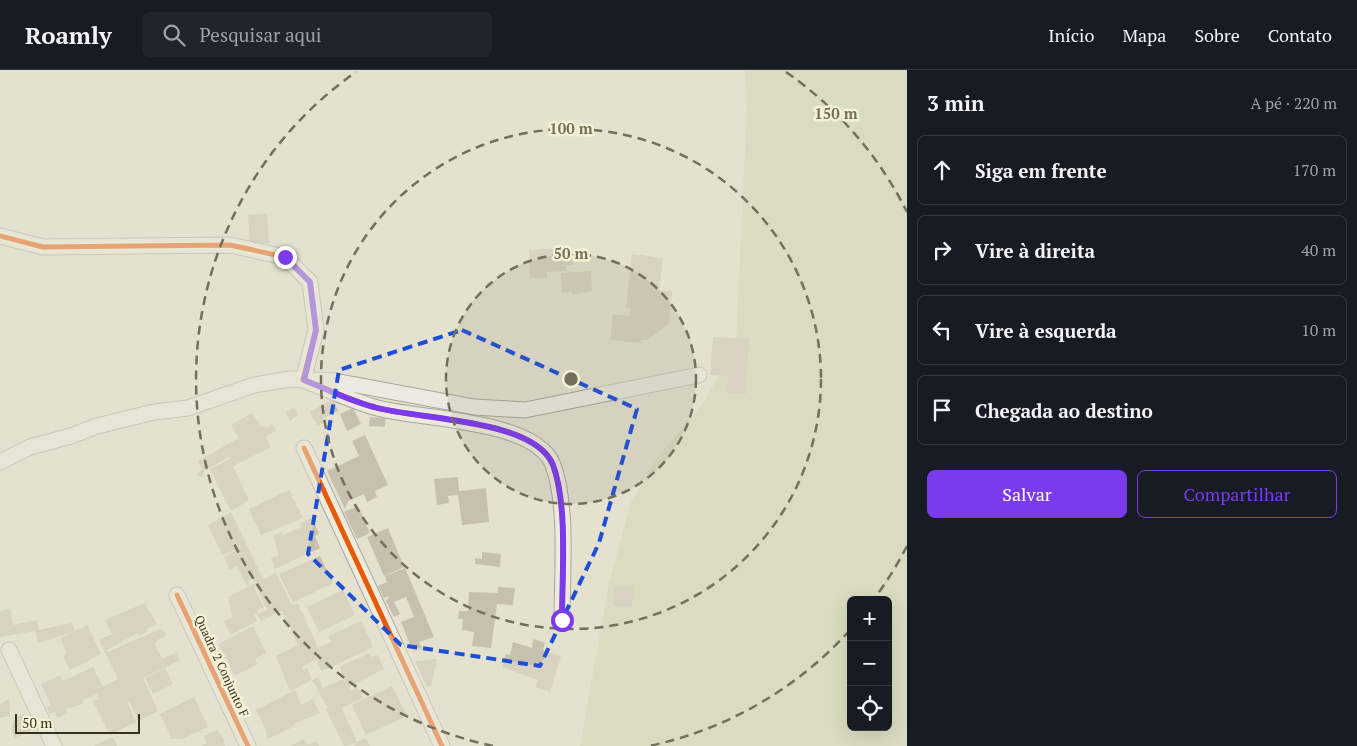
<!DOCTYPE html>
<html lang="pt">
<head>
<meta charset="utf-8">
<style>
  :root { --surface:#171b24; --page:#20242c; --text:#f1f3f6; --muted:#9ea1a6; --line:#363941; --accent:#7c3aed }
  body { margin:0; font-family:"PT Serif",serif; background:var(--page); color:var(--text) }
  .controls { position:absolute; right:15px; bottom:15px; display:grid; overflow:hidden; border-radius:8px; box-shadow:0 5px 20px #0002 }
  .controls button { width:45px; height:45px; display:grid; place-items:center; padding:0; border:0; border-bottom:1px solid var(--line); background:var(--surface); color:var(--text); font:25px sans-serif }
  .scale { position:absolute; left:15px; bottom:12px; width:125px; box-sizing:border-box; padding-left:5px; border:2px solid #383020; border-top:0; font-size:14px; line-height:18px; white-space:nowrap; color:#383020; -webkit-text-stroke:4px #f4f1d5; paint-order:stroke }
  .stop { position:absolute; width:15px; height:15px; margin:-11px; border:4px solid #7c3aed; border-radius:50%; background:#fff }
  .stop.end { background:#7c3aed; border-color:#fff; box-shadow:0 1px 5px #0008 }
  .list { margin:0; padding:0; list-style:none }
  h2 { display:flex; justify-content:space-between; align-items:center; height:65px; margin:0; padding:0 20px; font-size:21px }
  h2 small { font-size:16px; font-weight:400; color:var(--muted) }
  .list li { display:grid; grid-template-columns:32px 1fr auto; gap:15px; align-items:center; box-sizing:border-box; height:70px; margin:0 10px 10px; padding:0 10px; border:1px solid var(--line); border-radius:8px }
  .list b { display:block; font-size:19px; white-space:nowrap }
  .list em { font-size:16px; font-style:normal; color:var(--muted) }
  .actions { display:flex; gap:10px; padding:15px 20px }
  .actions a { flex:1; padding:11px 0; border:1px solid var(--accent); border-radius:8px; text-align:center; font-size:18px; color:var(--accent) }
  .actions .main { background:var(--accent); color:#fff }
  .icon { flex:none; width:28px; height:28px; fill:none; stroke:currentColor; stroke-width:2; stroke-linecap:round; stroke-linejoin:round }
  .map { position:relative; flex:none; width:907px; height:676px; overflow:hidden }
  header { display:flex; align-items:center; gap:30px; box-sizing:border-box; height:70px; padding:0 25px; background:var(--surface); border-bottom:1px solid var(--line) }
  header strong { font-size:24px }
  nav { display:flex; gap:28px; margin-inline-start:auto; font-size:18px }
  .search { width:350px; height:45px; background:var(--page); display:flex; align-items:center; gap:12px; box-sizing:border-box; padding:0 18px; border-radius:8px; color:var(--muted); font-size:19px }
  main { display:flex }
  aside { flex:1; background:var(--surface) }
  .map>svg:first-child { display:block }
  .green { fill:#ced4b1; fill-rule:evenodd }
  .building { fill:#c7c0af }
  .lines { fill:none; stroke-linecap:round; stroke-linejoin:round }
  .minor-casing { stroke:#a9a698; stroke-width:17 }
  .minor { stroke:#eceae0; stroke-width:15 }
  .cycleway-casing { stroke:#f4f1d5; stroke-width:8 }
  .cycleway { stroke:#e8590c; stroke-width:5 }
  .route { stroke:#7c3aed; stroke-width:6 }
  .marked { fill:none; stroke:#1d4ed8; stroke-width:4; stroke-dasharray:10 6; stroke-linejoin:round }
  .ring { fill:none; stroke:#746e5d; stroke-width:2.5; stroke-dasharray:9 6 }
  .labels { text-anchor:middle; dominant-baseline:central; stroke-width:5; stroke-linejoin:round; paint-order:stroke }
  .street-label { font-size:12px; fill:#383020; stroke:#f4f1d5 }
  .centre { fill:#746e5d; stroke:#f4f1d5; stroke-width:2.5 }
  .ring-label { font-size:15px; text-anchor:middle; font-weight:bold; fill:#746e5d; stroke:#f4f1d5; stroke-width:5; stroke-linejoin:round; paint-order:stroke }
</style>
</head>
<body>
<header>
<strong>Roamly</strong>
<div class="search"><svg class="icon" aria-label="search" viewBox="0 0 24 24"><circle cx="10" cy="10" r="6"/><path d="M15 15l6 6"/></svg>Pesquisar aqui</div>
<nav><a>Início</a><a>Mapa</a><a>Sobre</a><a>Contato</a></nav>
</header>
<main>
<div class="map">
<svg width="907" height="676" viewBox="0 0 907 676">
  <rect width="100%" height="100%" fill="#e4e1ce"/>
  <path class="green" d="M 745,0 L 907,0 L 907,676 L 580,676 L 609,513 L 631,432 L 658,387 L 704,332 L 736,274 L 747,36 ZM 851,530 L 888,530 L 888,657 L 851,657 Z"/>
  <g class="building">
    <polygon points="267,143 269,173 250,174 248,145"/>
    <polygon points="562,178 564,184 572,183 573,195 566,195 566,201 547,202 547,208 530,208 529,180"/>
    <polygon points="632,184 663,188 659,220 672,221 669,253 648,270 641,270 641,273 610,270 613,244 629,246 630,239 626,238"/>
    <polygon points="591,201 592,221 572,225 572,222 562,223 561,203"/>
    <polygon points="713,267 749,269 746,324 727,323 728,306 710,305"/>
    <polygon points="333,329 338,341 322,349 324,352 317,356 310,342"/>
    <polygon points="294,338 298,345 290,351 286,342"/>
    <polygon points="353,338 361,354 347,361 340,344"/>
    <polygon points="252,343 261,357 265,356 266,358 272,354 276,361 266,366 271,377 233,396 249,430 231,441 210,399 230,389 229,387 204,401 203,408 197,405 202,399 198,391 239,368 231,355"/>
    <polygon points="370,347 386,348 385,357 369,356"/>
    <polygon points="365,365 388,415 375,421 377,427 367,432 364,424 348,431 345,439 327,401 359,386 352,371"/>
    <polygon points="458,407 459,421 486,418 489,452 462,455 458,425 448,426 449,433 437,435 434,409"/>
    <polygon points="289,420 303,448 261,465 249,439"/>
    <polygon points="358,436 370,463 357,469 344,442"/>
    <polygon points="231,442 263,509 276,503 292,536 298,533 318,578 331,572 328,566 361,551 373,577 322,601 316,589 302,597 303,600 307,598 312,610 318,607 323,618 343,609 346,616 340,597 369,583 371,587 378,585 384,599 349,617 350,621 358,617 363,628 342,638 357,672 366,668 370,676 354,676 356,673 344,676 326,639 328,638 312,610 290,621 276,586 298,575 282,541 261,551 257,544 267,540 256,516 254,517 264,537 257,540 258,543 254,545 257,551 231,565 224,551 233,547 228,527 255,513 253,509 248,511 250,515 247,516 237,496 230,500 224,487 239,478 222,485 208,455"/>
    <polygon points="312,448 319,464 315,466 320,478 275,499 271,488 279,485 273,466 281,462 283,465 302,457 300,453"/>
    <polygon points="388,458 404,497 384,506 367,467"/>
    <polygon points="482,482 501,484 500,497 475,494 475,488 482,489"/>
    <polygon points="320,486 333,513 293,533 279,504"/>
    <polygon points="405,498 434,567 419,572 422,579 413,582 401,552 414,547 406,527 394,532 400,544 394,547 386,531 390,526 384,528 378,516 387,512 385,506"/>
    <polygon points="614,516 633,517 632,537 613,536"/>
    <polygon points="498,517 515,518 513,535 497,534 491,578 472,576 474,562 462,560 463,549 458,549 459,541 468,541 469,522 498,523"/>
    <polygon points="343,520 355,545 319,562 307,537"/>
    <polygon points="145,533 157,554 147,559 148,561 139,566 138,563 107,580 108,582 162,558 166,566 157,570 155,575 162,589 177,582 180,590 143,608 158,641 138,651 129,631 127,632 136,652 110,665 93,631 99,629 97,624 83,630 83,634 66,639 68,643 58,648 55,642 50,644 47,638 51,635 41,614 60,605 63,611 93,597 103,617 118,609 99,570 112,564 105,550"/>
    <polygon points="10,539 13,555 37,550 39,560 72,553 75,561 38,573 35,561 0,567 0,541"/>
    <polygon points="87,555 101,584 70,600 63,586 67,583 60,568"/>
    <polygon points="253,556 266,583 255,589 258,594 234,606 227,588 218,574"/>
    <polygon points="533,569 545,573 543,580 561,586 550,622 535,617 538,610 502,597 506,584 510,585 513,572 532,578"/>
    <polygon points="437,589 431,616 427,617 415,591"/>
    <polygon points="165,598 173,614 153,624 145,608"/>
    <polygon points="392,616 407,646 366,665 352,635"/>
    <polygon points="295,620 301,635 313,629 320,643 294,654 295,656 267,669 266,660 256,640"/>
    <polygon points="194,627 208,657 182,669 172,669 160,644"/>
    <polygon points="9,629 10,646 0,648 0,634"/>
    <polygon points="23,644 31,660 15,668 11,659 15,648"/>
    <polygon points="217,660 225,671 223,672 225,676 201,676 207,673 204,666"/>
    <polygon points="113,667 117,676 93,676"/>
    <polygon points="304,669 307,675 316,671 319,676 290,676"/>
  </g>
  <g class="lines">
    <defs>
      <g id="minor">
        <path d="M 0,166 L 43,177 L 230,175 L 285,187 L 310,212 L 316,260 L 303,310 C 327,319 350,330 374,337 C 416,350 535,348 553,395 C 568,435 562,506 562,550"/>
        <polyline points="304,378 442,676"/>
        <polyline points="0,392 30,377 71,366 97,356 154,342 188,338 254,315 290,309 335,311 474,337 525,340 699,305"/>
        <polyline points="177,525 248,676"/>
        <polyline points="9,580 54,676"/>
      </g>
    </defs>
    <use href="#minor" class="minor-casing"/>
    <use href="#minor" class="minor"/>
    <defs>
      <g id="cycleway">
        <path d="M 0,166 L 43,177 L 230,175 L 285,187 L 310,212 L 316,260 L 303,310 C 327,319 350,330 374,337 C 416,350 535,348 553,395 C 568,435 562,506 562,550"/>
        <polyline points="304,378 442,676"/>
        <polyline points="177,525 248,676"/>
      </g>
    </defs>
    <use href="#cycleway" class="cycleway-casing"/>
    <use href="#cycleway" class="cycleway"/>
  </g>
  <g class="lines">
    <path class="route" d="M 285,187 L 310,212 L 316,260 L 304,310 C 327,319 350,331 374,337 C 417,350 534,348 553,395 C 568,435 562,506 562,550"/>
  </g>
  <path d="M0 0H907V676H0ZM 462,260 L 637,339 L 599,473 L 540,596 L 401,575 L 308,484 L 339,300 Z" fill="#e4e1ce" fill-opacity=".55" fill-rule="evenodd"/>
  <path class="marked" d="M 462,260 L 637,339 L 599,473 L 540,596 L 401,575 L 308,484 L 339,300 Z"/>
  <circle cx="571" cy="309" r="125" fill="#746e5d" fill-opacity=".12"/>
  <g class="ring">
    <circle cx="571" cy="309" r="125"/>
    <circle cx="571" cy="309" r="250"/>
    <path d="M907 476A375 375 0 0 1 874 529M850 560A375 375 0 0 1 649 676M493 676A375 375 0 0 1 356 2M786 2A375 375 0 0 1 907 142"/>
  </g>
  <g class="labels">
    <g class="street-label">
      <text transform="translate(222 596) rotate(65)">Quadra 2 Conjunto F</text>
    </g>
  </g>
  <circle cx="571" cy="309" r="8" class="centre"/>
  <g class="ring-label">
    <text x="836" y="49">150 m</text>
    <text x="571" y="64">100 m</text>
    <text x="571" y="189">50 m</text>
  </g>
</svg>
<div class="controls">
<button>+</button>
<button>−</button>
<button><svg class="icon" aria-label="locate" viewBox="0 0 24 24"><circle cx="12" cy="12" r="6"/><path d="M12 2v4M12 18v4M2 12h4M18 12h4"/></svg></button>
</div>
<div class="scale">50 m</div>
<div class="stop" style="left:562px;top:550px"></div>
<div class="stop end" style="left:285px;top:187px"></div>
</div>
<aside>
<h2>3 min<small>A pé · 220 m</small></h2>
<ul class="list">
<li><svg class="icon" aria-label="ahead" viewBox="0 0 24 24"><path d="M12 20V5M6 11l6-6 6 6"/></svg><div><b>Siga em frente</b></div><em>170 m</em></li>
<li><svg class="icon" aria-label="right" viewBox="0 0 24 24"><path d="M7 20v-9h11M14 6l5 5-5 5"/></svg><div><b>Vire à direita</b></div><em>40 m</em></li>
<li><svg class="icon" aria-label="left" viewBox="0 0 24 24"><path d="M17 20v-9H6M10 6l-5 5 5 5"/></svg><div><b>Vire à esquerda</b></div><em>10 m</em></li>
<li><svg class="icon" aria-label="arrive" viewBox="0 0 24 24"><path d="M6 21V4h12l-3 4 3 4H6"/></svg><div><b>Chegada ao destino</b></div></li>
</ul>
<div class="actions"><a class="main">Salvar</a><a>Compartilhar</a></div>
</aside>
</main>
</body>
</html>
